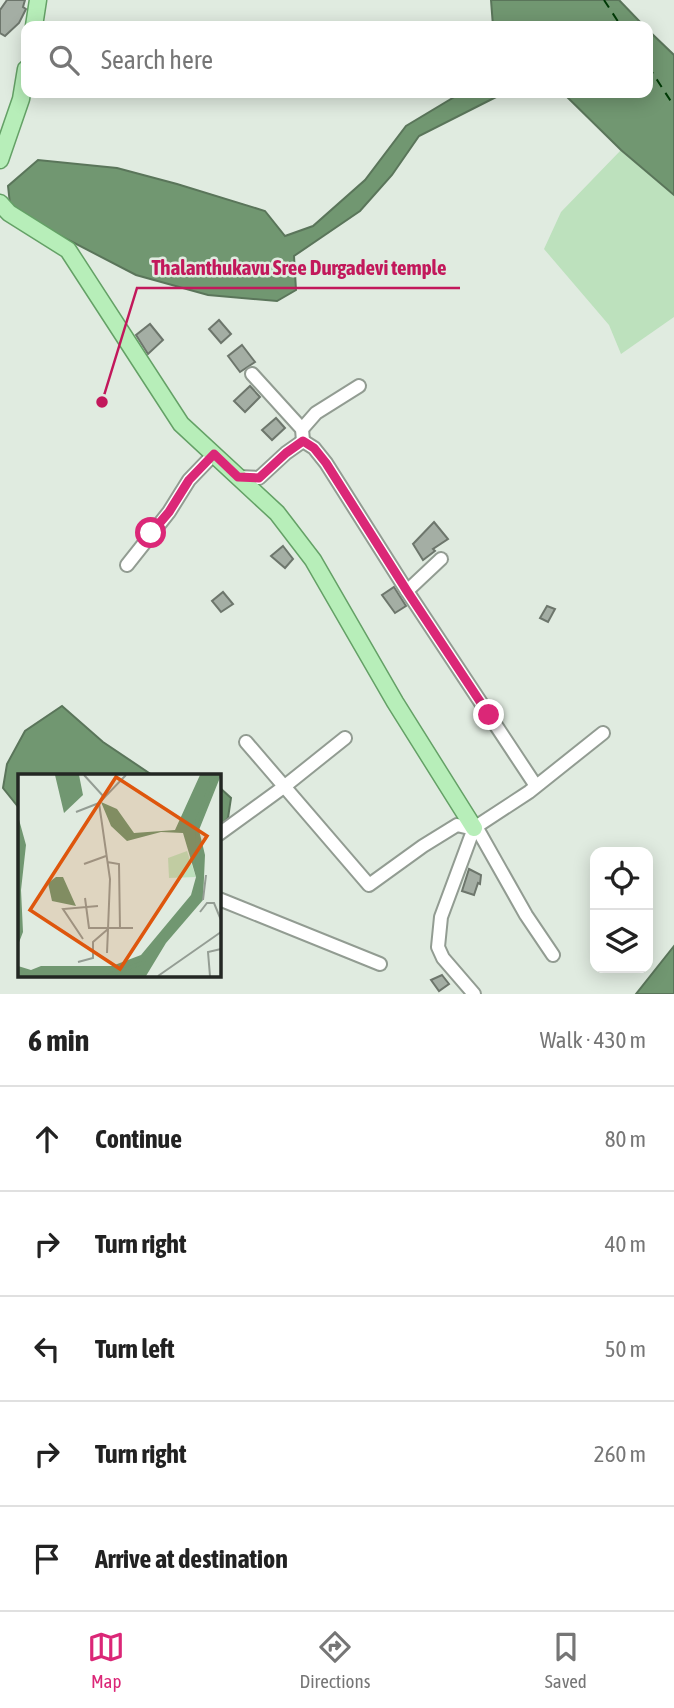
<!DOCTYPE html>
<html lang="en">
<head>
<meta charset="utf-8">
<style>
  :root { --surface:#fff; --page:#f2f2f2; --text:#222; --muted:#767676; --line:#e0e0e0; --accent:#db2777 }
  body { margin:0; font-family:"Asap Condensed",sans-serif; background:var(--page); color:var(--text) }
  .controls { position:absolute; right:21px; bottom:21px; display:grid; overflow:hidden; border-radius:14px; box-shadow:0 4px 18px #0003 }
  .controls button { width:63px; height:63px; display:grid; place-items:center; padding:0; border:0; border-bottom:2px solid var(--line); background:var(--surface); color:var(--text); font:35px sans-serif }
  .stop { position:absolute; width:21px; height:21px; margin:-16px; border:5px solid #db2777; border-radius:50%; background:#fff }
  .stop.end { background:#db2777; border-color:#fff; box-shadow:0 2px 7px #0008 }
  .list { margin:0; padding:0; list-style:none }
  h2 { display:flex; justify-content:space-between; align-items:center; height:91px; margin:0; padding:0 28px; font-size:30px }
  h2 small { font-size:23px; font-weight:400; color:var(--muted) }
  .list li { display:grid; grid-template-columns:46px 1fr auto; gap:21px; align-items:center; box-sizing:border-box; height:105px; padding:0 28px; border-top:2px solid var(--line) }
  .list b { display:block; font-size:26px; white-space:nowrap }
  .list em { font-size:23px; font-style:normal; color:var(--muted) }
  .icon { flex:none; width:38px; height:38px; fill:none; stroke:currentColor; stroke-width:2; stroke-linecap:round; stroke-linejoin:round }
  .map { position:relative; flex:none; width:674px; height:994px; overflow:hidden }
  .search { position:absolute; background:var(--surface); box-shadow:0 4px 18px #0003; left:21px; right:21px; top:21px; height:77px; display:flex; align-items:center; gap:18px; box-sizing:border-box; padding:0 24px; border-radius:14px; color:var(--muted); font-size:26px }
  .sheet { height:616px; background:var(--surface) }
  nav { display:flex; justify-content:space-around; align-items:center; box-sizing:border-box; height:98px; border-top:2px solid var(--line); background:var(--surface); font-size:19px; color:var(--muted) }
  nav a { display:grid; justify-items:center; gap:4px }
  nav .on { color:var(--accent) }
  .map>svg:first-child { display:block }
  .green { fill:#bde1bd }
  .water { fill:#719771; stroke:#5a755a; stroke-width:2 }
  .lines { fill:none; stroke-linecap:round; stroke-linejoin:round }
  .ferry { stroke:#003a06; stroke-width:2; stroke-dasharray:9 7; stroke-linecap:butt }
  .building { fill:#a4aea4; stroke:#6d766c; stroke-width:2 }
  .minor-casing { stroke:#929c92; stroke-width:16 }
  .major-casing { stroke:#64a166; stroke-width:19 }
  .minor { stroke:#fff; stroke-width:12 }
  .major { stroke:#b7eeb9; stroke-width:16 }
  .route { stroke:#db2777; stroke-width:9 }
  .inset-river { fill:none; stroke:#719771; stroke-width:3.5 }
  .inset-road { fill:none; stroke:#949d94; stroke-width:2 }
  .view { fill:#de560d; fill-opacity:0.15; stroke:#de560d; stroke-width:3.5 }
  .inset-edge { fill:none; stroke:#232723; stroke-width:3.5 }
  .leader { fill:none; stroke:#c2185b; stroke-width:2.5 }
  .callout-dot { fill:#c2185b; stroke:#e0ebe0; stroke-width:2.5 }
  .callout-label { font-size:21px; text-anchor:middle; font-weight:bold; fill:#c2185b; stroke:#e0ebe0; stroke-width:5; stroke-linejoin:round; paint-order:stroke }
</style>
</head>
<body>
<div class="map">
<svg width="674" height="994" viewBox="0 0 674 994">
  <rect width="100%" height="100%" fill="#e0ebe0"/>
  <polygon class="green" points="621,150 674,195 674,317 621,354 609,325 544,249 561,212"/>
  <g class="water">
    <polygon points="491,0 619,0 644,26 493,26"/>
    <polygon points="648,30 674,55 674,195 621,150 563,93 648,93"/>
    <polygon points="461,93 504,93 419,136 392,175 360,211 294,256 296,290 277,301 208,295 136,275 53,232 10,204 8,186 38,160 117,168 177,184 265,211 285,236 313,226 365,180 406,126"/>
    <polygon points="62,706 103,742 152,775 19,775 19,808 3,788 7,764 25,731"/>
    <polygon points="219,787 231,798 228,818 219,827"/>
    <polygon points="674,946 674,994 636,994"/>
  </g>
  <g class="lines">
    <g class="ferry">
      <polyline points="604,0 621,26"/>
      <polyline points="648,66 674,106"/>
    </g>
  </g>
  <g class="building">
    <polygon points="7,0 25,0 23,7 26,9 19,23 5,36 0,33 0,10"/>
    <polygon points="219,320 231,334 221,343 209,329"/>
    <polygon points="150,324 163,340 148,354 136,335"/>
    <polygon points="242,345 255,362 240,372 228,356"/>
    <polygon points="250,386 260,397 245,412 234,401"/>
    <polygon points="276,418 285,428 272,440 262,430"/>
    <polygon points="434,522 448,539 433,549 435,551 423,560 413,544"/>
    <polygon points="283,546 293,559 285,568 271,556"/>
    <polygon points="394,587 406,606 395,613 382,595"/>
    <polygon points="223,592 233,604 221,612 212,601"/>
    <polygon points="547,606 555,609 548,622 540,618"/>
    <polygon points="469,869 481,875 480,884 478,883 474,895 462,891"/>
    <polygon points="442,975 449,984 439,991 431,980"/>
  </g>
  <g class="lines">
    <defs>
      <g id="minor">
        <polyline points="252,374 302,429 303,441"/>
        <polyline points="302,429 316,413 359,386"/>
        <polyline points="238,477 259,478 286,453 303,441 314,448 326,463 407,591 536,786"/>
        <polyline points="127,565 169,512 189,480 214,454"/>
        <polyline points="407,591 441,559"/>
        <polyline points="246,742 369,885 423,846 457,825 478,830 526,915 553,955"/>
        <polyline points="219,834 285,786 345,738"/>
        <polyline points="219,899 380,964"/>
        <polyline points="474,994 443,958 438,947 441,917 474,828 529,792 603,733"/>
      </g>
      <g id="major">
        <polyline points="34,26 38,0"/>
        <polyline points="0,160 21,99 26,69"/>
        <polyline points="0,203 9,213 68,250 181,424 277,513 313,560 395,702 474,828"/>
      </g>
    </defs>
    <use href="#minor" class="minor-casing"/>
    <use href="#major" class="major-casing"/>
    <use href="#minor" class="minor"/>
    <use href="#major" class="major"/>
  </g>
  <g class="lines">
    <polyline class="route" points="151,533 169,512 189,480 214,454 238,477 259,478 286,453 303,441 314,448 326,463 407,591 489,715"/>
  </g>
  <g transform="translate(18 774)">
    <rect width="203" height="203" fill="#e0ebe0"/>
    <path d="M 169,77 L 178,103 L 151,104 L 150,84 Z" fill="#bde1bd"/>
    <path d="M 37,1 L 61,1 L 65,21 L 46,39 ZM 182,1 L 203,1 L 181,56 L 187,81 L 185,126 L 148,169 L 128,202 L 0,202 L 0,192 L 13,196 L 23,192 L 94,192 L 123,181 L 173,121 L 178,103 L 165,59 L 143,58 L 109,67 L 93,52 L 83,28 L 99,35 L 116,59 L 157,56 ZM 0,42 L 8,71 L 3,116 L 5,158 L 0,171 ZM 38,103 L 45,103 L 58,132 L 34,127 L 30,109 Z" fill="#719771"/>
    <path class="inset-river" d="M 89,202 L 124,189 L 180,121 L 179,47 L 196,1"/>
    <path class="inset-road" d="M 66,1 L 86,23M 58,38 L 81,29M 89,88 L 101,90 L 102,155M 66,90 L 88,82M 67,124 L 71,154 L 115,154M 185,126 L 188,101M 182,138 L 189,129 L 196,129 L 203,146M 90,155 L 92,105 L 81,29 L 108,1M 65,165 L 45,135 L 80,132M 89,179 L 90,155M 60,188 L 75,184 L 75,168 L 90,155M 140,202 L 203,158M 192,202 L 190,178 L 203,175"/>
    <path class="view" d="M 98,3 L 189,62 L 102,195 L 12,136 Z"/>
    <rect width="203" height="203" class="inset-edge"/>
  </g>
  <path class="leader" d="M102 402L137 288H460"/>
  <circle class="callout-dot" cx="102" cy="402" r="7"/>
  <g class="callout-label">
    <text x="299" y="275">Thalanthukavu Sree Durgadevi temple</text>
  </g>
</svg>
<div class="controls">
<button><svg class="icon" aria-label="locate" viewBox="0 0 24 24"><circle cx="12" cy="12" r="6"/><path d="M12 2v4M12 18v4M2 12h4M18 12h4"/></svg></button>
<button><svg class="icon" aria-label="layers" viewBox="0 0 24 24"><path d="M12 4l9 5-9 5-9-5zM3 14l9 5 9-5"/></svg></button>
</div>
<div class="stop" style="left:151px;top:533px"></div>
<div class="stop end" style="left:489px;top:715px"></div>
<div class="search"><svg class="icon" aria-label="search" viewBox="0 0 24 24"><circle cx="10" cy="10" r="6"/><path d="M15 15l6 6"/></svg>Search here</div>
</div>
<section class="sheet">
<h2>6 min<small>Walk · 430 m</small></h2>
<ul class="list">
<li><svg class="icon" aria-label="ahead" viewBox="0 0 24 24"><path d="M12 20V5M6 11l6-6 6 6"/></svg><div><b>Continue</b></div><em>80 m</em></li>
<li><svg class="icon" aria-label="right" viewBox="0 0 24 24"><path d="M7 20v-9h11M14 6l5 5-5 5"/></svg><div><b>Turn right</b></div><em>40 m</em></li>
<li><svg class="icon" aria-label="left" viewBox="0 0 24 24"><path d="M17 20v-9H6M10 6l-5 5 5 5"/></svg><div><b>Turn left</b></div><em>50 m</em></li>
<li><svg class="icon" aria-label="right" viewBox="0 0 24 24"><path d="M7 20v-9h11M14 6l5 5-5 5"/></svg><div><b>Turn right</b></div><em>260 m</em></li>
<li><svg class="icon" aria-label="arrive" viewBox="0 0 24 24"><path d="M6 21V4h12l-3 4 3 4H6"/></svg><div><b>Arrive at destination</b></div></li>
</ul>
</section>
<nav>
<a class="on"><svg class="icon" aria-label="map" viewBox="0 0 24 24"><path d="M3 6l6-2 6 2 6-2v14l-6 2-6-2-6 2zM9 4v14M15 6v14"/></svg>Map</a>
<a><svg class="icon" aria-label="directions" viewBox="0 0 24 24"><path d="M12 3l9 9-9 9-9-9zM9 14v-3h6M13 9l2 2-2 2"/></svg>Directions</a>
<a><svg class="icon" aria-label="saved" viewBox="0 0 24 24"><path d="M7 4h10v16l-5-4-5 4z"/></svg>Saved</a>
</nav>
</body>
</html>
